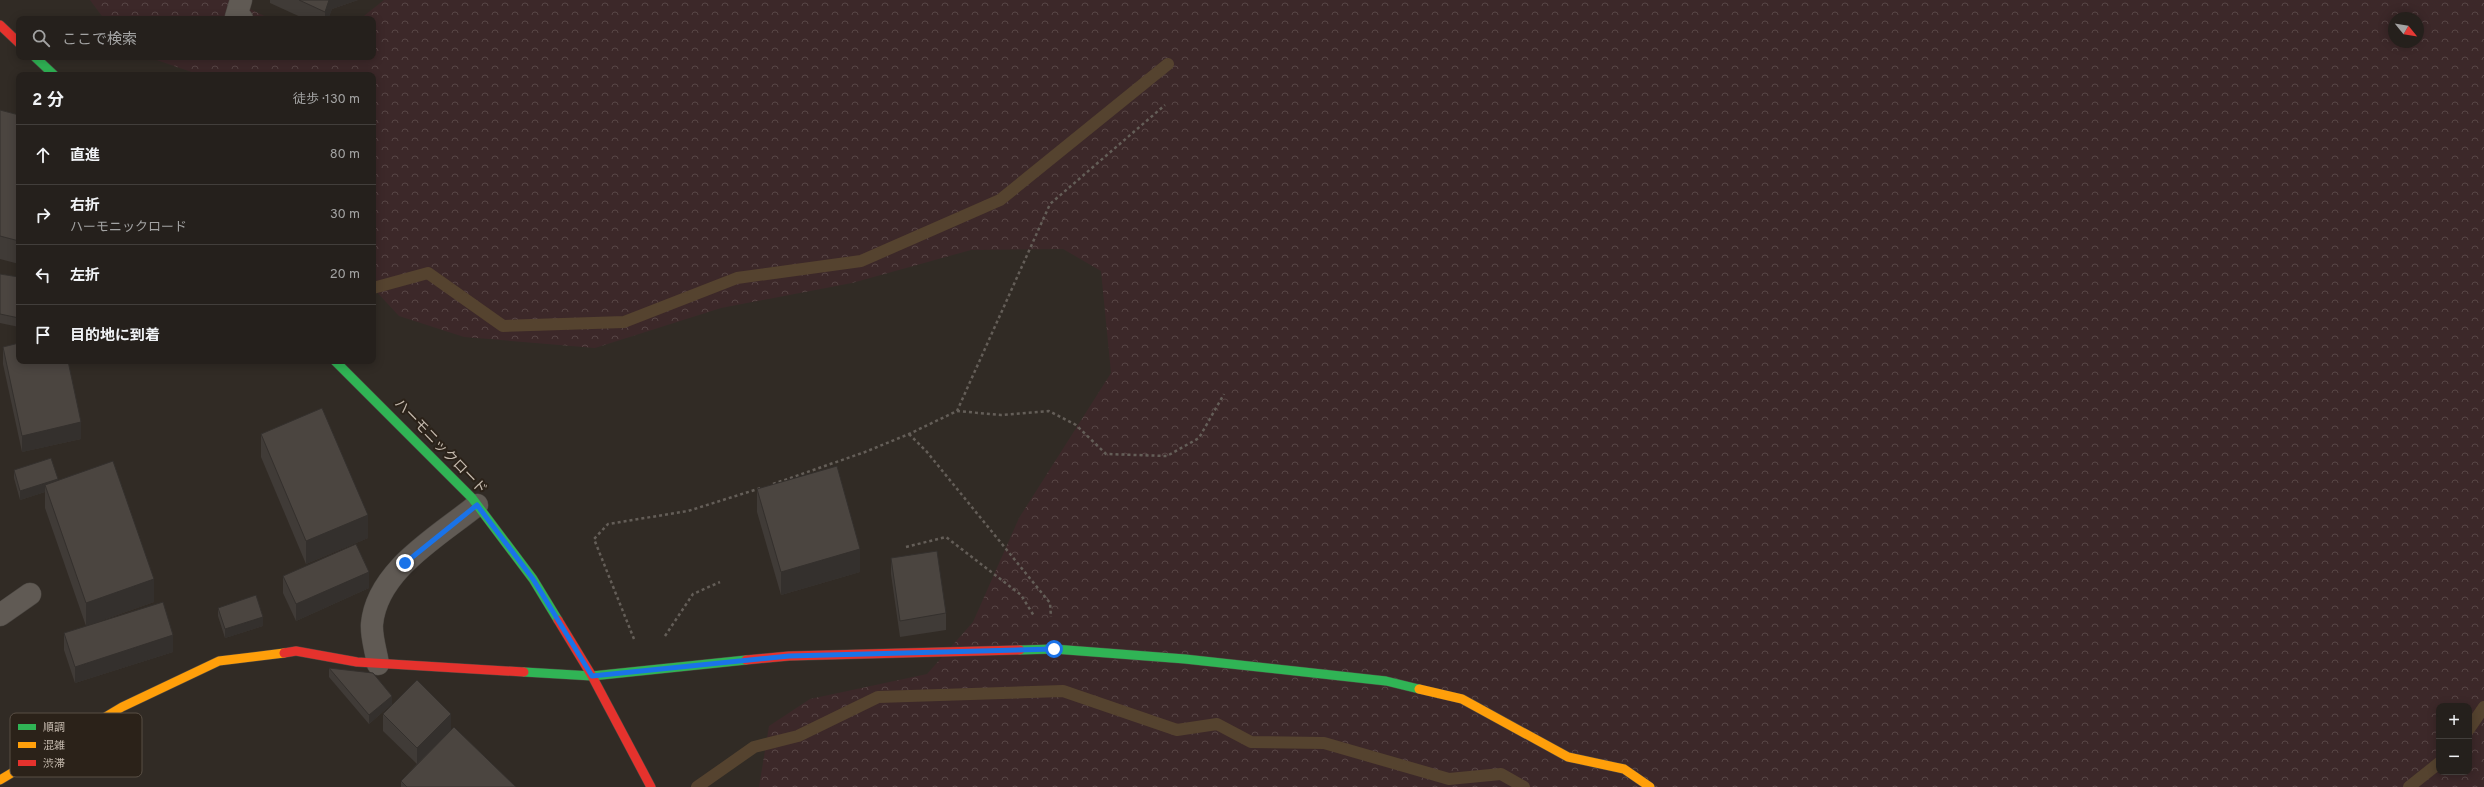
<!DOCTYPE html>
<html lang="ja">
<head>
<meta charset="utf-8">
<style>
  :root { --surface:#25201c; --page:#312d29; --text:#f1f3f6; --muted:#a3a3a3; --line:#423e3b }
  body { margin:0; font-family:Overpass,"Noto Sans JP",sans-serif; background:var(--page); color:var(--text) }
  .controls { position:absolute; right:12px; bottom:12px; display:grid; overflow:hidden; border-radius:8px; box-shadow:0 2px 10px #0003 }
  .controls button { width:36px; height:36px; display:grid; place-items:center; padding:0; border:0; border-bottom:1px solid var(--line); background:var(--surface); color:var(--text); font:20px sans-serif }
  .compass { position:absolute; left:2388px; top:12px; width:36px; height:36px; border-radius:50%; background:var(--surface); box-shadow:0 2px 10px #0003; rotate:120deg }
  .stop { position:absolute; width:12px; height:12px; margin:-9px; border:3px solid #1a73e8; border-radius:50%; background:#fff }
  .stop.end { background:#1a73e8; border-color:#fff; box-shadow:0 1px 4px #0008 }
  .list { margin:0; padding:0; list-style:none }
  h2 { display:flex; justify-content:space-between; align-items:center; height:52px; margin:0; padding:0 16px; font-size:17px }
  h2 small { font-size:13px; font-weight:400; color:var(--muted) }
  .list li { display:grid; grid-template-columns:26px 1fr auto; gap:12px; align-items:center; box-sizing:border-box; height:60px; padding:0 16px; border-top:1px solid var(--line) }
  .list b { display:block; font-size:15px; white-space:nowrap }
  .list p { margin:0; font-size:13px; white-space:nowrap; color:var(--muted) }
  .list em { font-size:13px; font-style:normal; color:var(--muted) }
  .icon { flex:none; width:22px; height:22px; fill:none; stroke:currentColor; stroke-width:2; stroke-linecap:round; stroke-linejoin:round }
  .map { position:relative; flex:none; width:2484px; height:787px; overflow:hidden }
  .search { position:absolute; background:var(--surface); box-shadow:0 2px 10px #0003; left:16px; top:16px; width:360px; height:44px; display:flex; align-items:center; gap:10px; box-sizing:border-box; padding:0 14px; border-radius:8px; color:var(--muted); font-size:15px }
  .panel { position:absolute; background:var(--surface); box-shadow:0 2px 10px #0003; left:16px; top:72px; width:360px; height:292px; border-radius:8px }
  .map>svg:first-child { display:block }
  .forest { fill:url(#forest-crowns); fill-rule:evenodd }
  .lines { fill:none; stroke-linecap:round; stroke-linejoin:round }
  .stream { stroke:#55432f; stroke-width:12 }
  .lane-casing { stroke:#4a4641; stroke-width:23 }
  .fast-casing { stroke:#4e4841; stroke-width:10 }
  .slow-casing { stroke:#4e4841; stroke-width:10 }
  .jam-casing { stroke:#4e4841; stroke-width:10 }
  .path { stroke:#645e58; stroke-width:2.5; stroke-dasharray:3 3; stroke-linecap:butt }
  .lane { stroke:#605a54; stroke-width:22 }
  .fast { stroke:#30b455; stroke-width:9 }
  .slow { stroke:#ff9f0a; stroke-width:9 }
  .jam { stroke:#e5322d; stroke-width:9 }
  .wall { fill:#403b37 }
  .shaded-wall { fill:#34302d }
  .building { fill:#4b4540; stroke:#34302d }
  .route { stroke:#1a73e8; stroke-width:5 }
  .labels { text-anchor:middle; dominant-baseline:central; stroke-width:4; stroke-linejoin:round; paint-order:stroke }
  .street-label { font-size:14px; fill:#c4b9ad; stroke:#2b2219 }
  .key { fill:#2b2219; stroke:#594f45; stroke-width:1 }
  .key-label { font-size:11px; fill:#c4b9ad }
</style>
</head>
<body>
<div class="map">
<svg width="2484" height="787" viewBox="0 0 2484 787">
  <defs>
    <pattern id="forest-crowns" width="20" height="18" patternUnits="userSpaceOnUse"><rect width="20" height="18" fill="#3c2829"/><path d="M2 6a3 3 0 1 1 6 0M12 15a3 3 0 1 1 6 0" fill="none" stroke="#574545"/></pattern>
  </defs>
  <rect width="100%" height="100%" fill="#312b25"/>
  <g class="forest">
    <polygon points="90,0 240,0 250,9 271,19 104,19"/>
    <path d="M 384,0 L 2484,0 L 2484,787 L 759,787 L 769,726 L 810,699 L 927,674 L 973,622 L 1019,518 L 1111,373 L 1101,271 L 1063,249 L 971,250 L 852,283 L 721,308 L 595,348 L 464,337 L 399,316 L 373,288 L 373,75 L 200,75 L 148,57 L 373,57 L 373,19 L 360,19 ZM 2394,18 L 2418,18 L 2418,42 L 2394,42 ZM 2439,706 L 2469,706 L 2469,772 L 2439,772 Z"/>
  </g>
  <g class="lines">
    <g class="stream">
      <polyline points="373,288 428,273 503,326 624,322 737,278 861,261 1000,200 1168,64"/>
      <polyline points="2469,729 2484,707"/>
      <polyline points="697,787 754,747 798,736 878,697 1063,691 1177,730 1217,724 1251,742 1324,743 1449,779 1501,774 1524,787"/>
      <polyline points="2409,787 2439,763"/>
    </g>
    <defs>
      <g id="lane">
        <polyline points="241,0 236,17 242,19"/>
        <polyline points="0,615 30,594"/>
        <path d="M 378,664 C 376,651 371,636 372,624 C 377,570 439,536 477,505"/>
      </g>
      <g id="fast">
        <polyline points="35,57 54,75"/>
        <polyline points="335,361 472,498 533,579 558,620"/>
        <polyline points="1020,650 1054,649 1185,659 1386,681 1419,689"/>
        <polyline points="524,672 592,676 746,660"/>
      </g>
      <g id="slow">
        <polyline points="1419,689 1462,699 1568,757 1624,769 1650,787"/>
        <polyline points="0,780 122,707 219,661 284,653"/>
      </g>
      <g id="jam">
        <polyline points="0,25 19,43"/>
        <polyline points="558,620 592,676 651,787"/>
        <polyline points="284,653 296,651 357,662 524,672"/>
        <polyline points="746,660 789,656 1020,650"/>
      </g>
    </defs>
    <use href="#lane" class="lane-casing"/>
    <use href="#fast" class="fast-casing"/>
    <use href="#slow" class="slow-casing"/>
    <use href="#jam" class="jam-casing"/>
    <g class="path">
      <polyline points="957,411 1001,415 1049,411 1076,425 1106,454 1167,456 1199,438 1224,394"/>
      <polyline points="909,434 927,452 1050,603 1051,617"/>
      <polyline points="773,484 865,452 909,434 957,411 1050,204 1165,105"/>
      <polyline points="906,547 946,537 1021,595 1034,616"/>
      <polyline points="665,636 693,594 720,582"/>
      <polyline points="634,639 594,539 608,524 688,511 761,488"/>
    </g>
    <use href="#lane" class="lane"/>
    <use href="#fast" class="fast"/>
    <use href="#slow" class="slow"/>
    <use href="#jam" class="jam"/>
  </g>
  <g class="wall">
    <polygon points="270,0 358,0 332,9 328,19 305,19 270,3"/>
    <polygon points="0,110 19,115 19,264 0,259"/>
    <polygon points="0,274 19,277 19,327 0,323"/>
    <polygon points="3,347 81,439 22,452 3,364"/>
    <polygon points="261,434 368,538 306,564 261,457"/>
    <polygon points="14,470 58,481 154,602 86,626 45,508 45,492 20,500 14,478"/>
    <polygon points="757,489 860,572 781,595 757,512"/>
    <polygon points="891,558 946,613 946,630 900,637 891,574"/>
    <polygon points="283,576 369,588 296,621 283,593"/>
    <polygon points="218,608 263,626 225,638 218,616"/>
    <polygon points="64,633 173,652 75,683 64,650"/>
    <polygon points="329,668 392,704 369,724 329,677"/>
    <polygon points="383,714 451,729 516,787 401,787 401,781 417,764 383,731"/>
  </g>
  <g class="shaded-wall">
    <polygon points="329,0 358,0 332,9 328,19 325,19 325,12"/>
    <polygon points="81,422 81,439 22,452 22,436"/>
    <polygon points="58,479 58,488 45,485 45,492 20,500 20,491"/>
    <polygon points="368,515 368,538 306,564 306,541"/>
    <polygon points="860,549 860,572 781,595 781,572"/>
    <polygon points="369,572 369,588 296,621 296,604"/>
    <polygon points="154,579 154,602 86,626 86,603"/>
    <polygon points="263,617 263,626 225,638 225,629"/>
    <polygon points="173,635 173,652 75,683 75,667"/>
    <polygon points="392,696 392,704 369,724 369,715"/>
    <polygon points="451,714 451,730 417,764 417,748"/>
  </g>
  <g class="building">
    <polygon points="299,0 329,0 325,12"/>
    <polygon points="0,110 19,115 19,241 0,236"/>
    <polygon points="0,274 19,277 19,318 0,314"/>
    <polygon points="19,343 19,361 68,361 81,422 22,436 3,347"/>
    <polygon points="322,408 368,515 306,541 261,434"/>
    <polygon points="51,458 58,479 20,491 14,470"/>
    <polygon points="113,461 154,579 86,603 45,485"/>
    <polygon points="837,466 860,549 781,572 757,489"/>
    <polygon points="356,544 369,572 296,604 283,576"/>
    <polygon points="937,551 946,613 900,621 891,558"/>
    <polygon points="256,595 263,617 225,629 218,608"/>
    <polygon points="163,602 173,635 75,667 64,633"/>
    <polygon points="329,668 373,673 392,696 369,715"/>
    <polygon points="417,680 451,714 417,748 383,714"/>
    <polygon points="454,727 516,787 407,787 401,781"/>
  </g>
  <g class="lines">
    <polyline class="route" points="405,563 477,505 533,579 592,676 789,656 1054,649"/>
  </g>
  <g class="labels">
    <g class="street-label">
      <text transform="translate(440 447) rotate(46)">ハーモニックロード</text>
    </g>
  </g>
  <rect x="10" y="713" width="132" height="64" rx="6" class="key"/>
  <rect x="18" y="724" width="18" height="6" fill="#30b455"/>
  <rect x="18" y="742" width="18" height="6" fill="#ff9f0a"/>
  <rect x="18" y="760" width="18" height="6" fill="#e5322d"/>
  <g class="key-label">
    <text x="43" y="731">順調</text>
    <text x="43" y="749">混雑</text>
    <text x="43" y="767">渋滞</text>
  </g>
</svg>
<div class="controls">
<button>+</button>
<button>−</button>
</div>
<svg class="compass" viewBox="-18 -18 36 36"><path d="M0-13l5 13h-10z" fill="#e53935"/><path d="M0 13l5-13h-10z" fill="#a3a3a3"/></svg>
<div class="stop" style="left:1054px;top:649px"></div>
<div class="stop end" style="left:405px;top:563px"></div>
<div class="search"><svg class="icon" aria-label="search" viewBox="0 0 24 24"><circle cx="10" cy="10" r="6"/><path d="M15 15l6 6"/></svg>ここで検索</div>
<section class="panel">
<h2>2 分<small>徒歩 · 130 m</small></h2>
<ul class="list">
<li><svg class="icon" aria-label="ahead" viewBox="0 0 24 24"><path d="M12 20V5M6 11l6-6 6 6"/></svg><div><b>直進</b></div><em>80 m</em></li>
<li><svg class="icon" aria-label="right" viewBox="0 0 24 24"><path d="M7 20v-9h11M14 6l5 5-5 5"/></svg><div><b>右折</b><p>ハーモニックロード</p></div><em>30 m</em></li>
<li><svg class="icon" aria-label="left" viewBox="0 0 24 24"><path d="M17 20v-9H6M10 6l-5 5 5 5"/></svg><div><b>左折</b></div><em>20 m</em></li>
<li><svg class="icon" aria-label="arrive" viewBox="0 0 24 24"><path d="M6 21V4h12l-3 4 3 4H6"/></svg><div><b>目的地に到着</b></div></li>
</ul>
</section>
</div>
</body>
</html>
